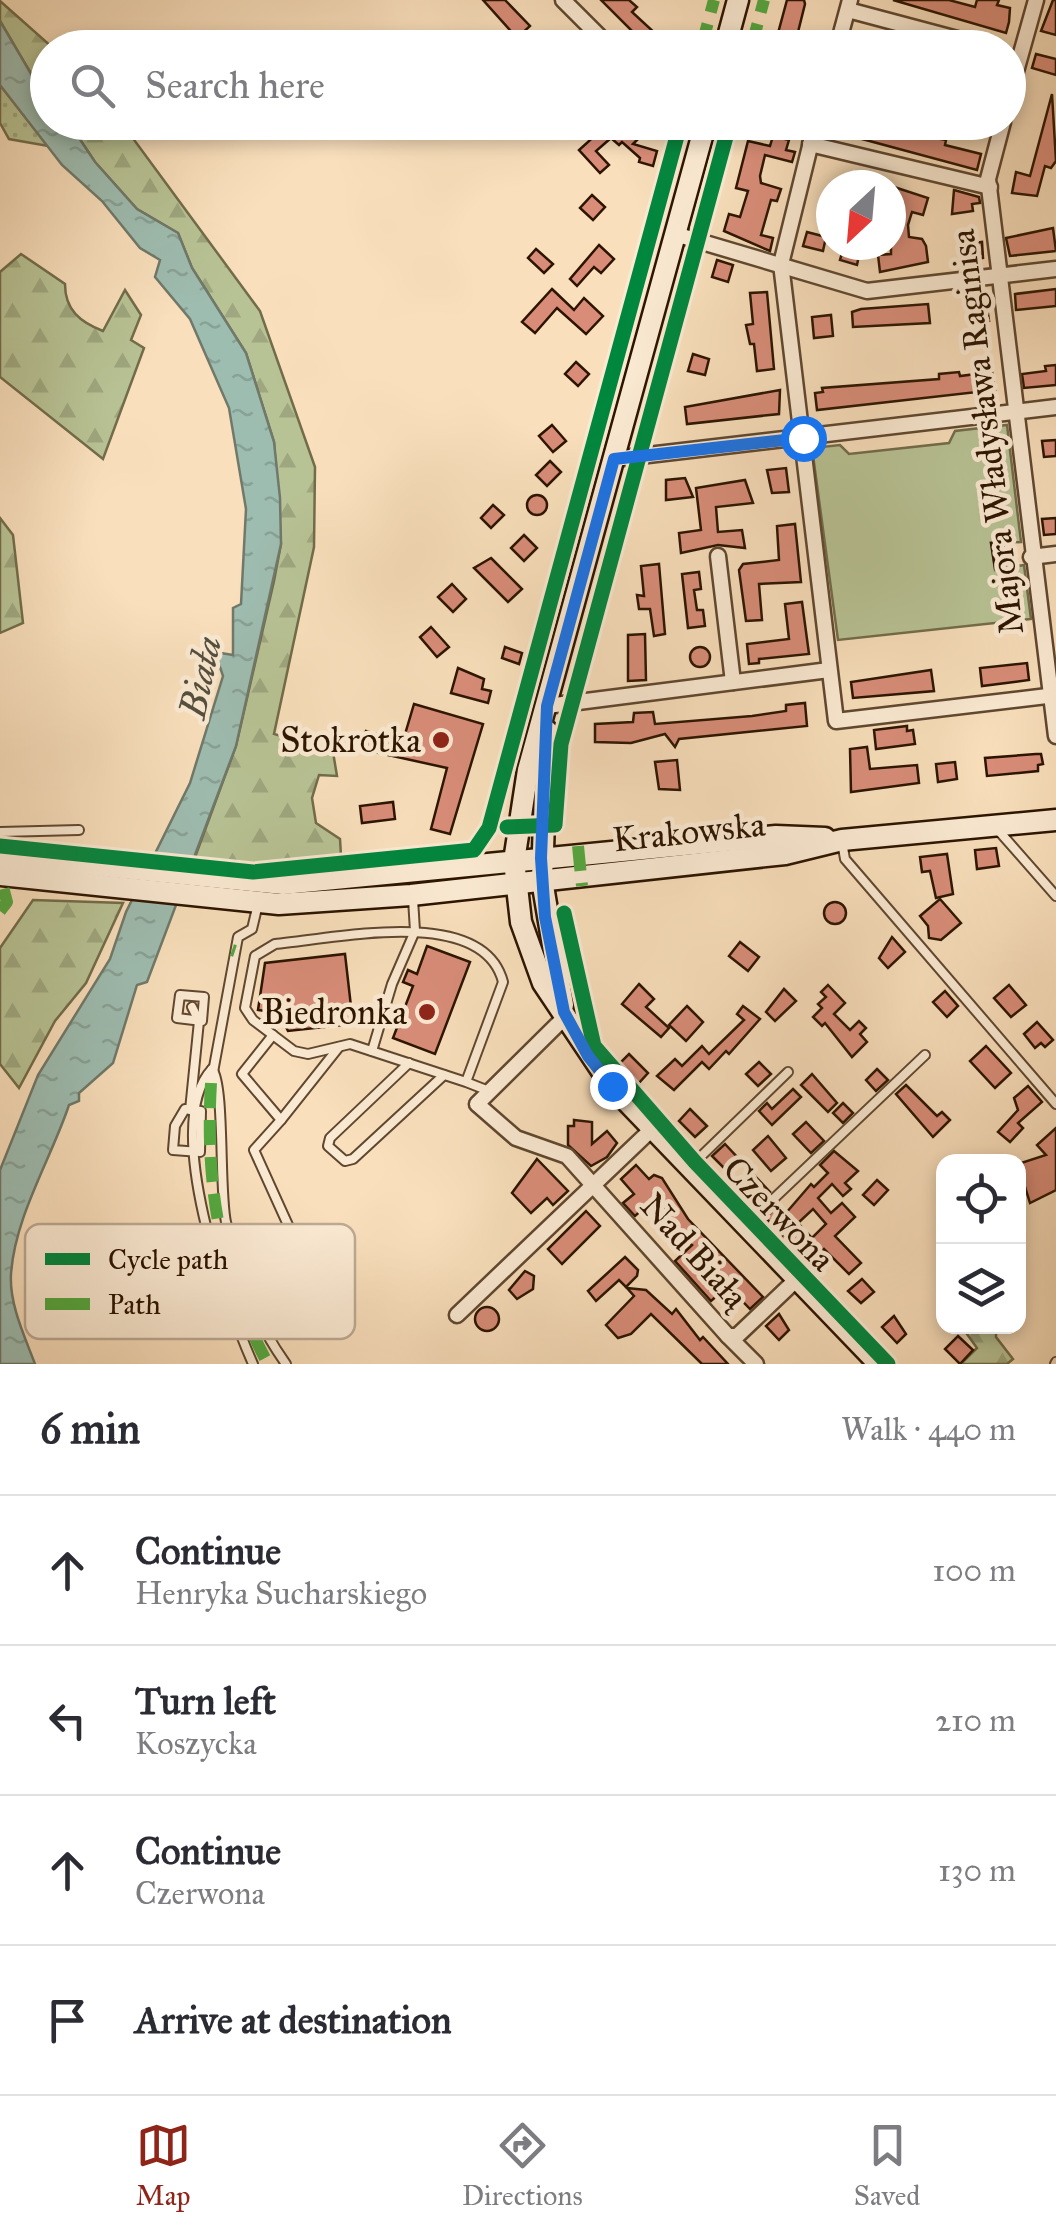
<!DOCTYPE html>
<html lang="en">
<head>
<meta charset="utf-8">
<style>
  :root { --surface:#fff; --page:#f2f2f3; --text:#2b2b33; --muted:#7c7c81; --line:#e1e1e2; --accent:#8f2418 }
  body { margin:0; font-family:"IM FELL Great Primer",serif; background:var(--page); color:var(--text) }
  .controls { position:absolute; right:30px; bottom:30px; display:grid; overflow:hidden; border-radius:20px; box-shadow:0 5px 15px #0003 }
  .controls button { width:90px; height:90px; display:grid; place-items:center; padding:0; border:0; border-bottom:2px solid var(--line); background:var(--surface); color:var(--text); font:50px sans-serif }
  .compass { position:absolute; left:816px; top:170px; width:90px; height:90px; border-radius:50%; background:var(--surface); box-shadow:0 5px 15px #0003; rotate:206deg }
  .stop { position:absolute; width:30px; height:30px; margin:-22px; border:8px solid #1a73e8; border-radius:50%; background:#fff }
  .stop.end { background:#1a73e8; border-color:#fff; box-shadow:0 2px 10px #0008 }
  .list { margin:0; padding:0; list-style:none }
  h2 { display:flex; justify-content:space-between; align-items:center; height:130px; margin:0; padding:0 40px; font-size:42px }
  h2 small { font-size:32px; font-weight:400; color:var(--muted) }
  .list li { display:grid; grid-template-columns:65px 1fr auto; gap:30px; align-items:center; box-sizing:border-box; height:150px; padding:0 40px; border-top:2px solid var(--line) }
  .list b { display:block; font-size:38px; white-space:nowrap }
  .list p { margin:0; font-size:32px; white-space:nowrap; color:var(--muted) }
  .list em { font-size:32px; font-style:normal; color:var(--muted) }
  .icon { flex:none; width:55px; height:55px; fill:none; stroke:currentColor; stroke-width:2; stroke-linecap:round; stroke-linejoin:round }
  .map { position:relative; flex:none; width:1056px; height:1364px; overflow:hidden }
  .search { position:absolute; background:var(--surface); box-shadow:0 5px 15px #0003; left:30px; right:30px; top:30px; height:110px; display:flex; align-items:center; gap:25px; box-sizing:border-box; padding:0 35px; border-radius:55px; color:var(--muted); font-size:38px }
  .sheet { height:730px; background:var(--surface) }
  nav { display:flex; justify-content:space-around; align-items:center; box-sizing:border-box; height:140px; border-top:2px solid var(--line); background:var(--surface); font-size:28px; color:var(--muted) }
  nav a { display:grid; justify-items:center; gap:5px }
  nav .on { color:var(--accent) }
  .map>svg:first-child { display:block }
  .grass { fill:url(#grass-dots); stroke:#726c4a; stroke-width:2.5 }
  .forest { fill:url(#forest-firs); stroke:#726c4a; stroke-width:2.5 }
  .park { fill:#b8c395; stroke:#726c4a; stroke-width:2.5 }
  .water { fill:url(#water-ripples); stroke:#70796a; stroke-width:2.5 }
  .building { fill:#d98d79; stroke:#2c1400; stroke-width:2.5; fill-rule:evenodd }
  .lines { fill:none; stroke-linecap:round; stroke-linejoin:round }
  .lane-casing { stroke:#5f472f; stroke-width:12 }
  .street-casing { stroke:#5f472f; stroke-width:19 }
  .secondary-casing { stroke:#2c1400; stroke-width:25 }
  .lane { stroke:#fbead3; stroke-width:8 }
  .street { stroke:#fbead3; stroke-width:14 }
  .secondary { stroke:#fbead3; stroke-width:20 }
  .quiet { stroke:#54a840; stroke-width:12; stroke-dasharray:25 12; stroke-linecap:butt }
  .cycleway-casing { stroke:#fbead3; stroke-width:21 }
  .cycleway { stroke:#00873e; stroke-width:15 }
  .route { stroke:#1a73e8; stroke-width:12 }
  .poi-dot { fill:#8f2418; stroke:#fbead3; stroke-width:4 }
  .labels { text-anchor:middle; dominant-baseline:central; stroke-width:9; stroke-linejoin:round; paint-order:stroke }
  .street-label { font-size:35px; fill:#2c1400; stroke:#fbead3 }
  .poi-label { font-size:35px; fill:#2c1400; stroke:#fbead3; text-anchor:end }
  .water-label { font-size:38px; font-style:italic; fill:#544f3e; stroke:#fbead3 }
  .key { fill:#fbead3; stroke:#bdaa94; stroke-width:2.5 }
  .key-label { font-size:28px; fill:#2c1400 }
</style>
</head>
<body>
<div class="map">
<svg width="1056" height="1364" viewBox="0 0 1056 1364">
  <defs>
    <pattern id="grass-dots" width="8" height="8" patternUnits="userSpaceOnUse" patternTransform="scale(2.5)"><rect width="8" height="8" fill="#b8c395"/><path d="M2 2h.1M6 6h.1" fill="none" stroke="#9ea77f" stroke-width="1.8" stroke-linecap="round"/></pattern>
    <pattern id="forest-firs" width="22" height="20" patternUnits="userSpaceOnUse" patternTransform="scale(2.5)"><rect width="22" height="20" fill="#b8c395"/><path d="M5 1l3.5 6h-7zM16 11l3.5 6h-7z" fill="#9ea77f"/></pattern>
    <pattern id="water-ripples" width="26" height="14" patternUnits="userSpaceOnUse" patternTransform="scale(2.5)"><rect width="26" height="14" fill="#9ebdb1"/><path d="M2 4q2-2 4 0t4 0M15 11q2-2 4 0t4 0" fill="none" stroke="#88a296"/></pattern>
  </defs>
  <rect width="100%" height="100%" fill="#f9dfbc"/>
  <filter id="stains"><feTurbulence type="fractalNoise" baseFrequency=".002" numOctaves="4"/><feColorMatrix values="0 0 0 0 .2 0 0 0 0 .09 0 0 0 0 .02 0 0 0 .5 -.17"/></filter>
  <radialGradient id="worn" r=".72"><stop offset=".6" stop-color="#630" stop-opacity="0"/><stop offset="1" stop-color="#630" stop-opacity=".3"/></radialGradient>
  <polygon class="grass" points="0,85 48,146 9,139 0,123"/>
  <g class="forest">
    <polygon points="0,1 52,47 48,48 47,101 0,21"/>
    <polygon points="69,123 119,123 132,137 260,311 315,467 314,547 274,734 333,752 337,776 319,775 312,798 316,823 340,839 341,856 273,867 194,860 236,746 274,581 281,544 274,442 246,353 192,268 178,233 137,209 95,162"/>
    <path d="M 21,254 L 65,284 C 65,310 80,322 103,331 L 125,290 L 141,315 L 131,340 L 144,348 L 103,459 L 0,377 L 0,272 Z"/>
    <polygon points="0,518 13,535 23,623 0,633"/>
    <polygon points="33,900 123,903 86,983 55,1021 19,1088 0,1064 0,948"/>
    <polygon points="962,1327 996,1327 996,1337 1013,1359 1007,1364 961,1364 977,1348"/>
  </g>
  <polygon class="park" points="1007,425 1021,542 991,543 995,570 1024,565 1031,619 838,640 812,448 840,445 849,454 949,443 955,431"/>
  <path class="water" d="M 0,21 L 47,101 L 48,122 L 69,123 L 95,162 L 137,209 L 178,233 L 192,268 L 246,353 L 274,442 L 280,498 L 281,544 L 236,746 L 147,982 L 137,985 L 113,1063 L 79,1093 L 79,1101 L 69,1105 C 51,1159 15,1216 11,1274 C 9,1304 25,1337 35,1364 L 0,1364 L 0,1170 L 38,1075 L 110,959 L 126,912 L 190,783 L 223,676 L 215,652 L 233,655 L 233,608 L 241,604 L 246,509 L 229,408 L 190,319 L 155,277 L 160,260 L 140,248 L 102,201 L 62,165 L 0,85 Z"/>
  <g class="building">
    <polygon points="483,0 505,0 530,26 517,38"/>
    <polygon points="601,0 629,0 637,7 632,12 671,48 649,48"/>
    <polygon points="787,0 804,0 805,4 794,48 774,48"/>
    <polygon points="893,0 949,0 975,7 977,0 999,0 997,5 1010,8 1009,22 1006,33"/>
    <polygon points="1053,0 1056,0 1056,35 1041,31"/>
    <polygon points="863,34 899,44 898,48 859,48"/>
    <polygon points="1036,54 1056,59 1056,75 1032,68"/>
    <polygon points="1052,94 1056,161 1051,168 1045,166 1037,196 1012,193 1016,172 1030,176"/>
    <polygon points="610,122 628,122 642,135 633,144 657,151 653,166 639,162 640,158 622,142 619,145 611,138 596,151 609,165 600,173 579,150"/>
    <polygon points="826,122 872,122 909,135 941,139 946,140 945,145 981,154 977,170 825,129"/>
    <polygon points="773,136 789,140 786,150 795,152 792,162 765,155 760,176 761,183 781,189 777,201 771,200 761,235 773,238 770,251 724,231 729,214 740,217 748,191 736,188 748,141 770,146"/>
    <polygon points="891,186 928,198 923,215 912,212 908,225 909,237 922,239 926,246 928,262 880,272 878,255 891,254"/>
    <polygon points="954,190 979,197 980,203 972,204 973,211 952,214"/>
    <polygon points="592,195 605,207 593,220 580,208"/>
    <polygon points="1053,228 1056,251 1010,256 1006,238"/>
    <polygon points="807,232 826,237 823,251 803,246"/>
    <polygon points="982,242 983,258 967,260 965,244"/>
    <polygon points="599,245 614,259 601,273 594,267 577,286 570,279"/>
    <polygon points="844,246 860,250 857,265 840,260"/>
    <polygon points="536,249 553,264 544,273 528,258"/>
    <polygon points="717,260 733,265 728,282 712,277"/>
    <polygon points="552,289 574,310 584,298 603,316 586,334 557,308 535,333 522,322"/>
    <polygon points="1056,289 1056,306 1016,310 1015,294"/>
    <polygon points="767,292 774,369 757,371 754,344 750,344 746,325 753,324 750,293"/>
    <polygon points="986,300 989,321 972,323 969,302"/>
    <polygon points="928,304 930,323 853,327 852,312 861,309"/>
    <polygon points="831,315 833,336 814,338 812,317"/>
    <polygon points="693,354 709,359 705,375 688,371"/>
    <polygon points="576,362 589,374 578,386 565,374"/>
    <polygon points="1056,365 1056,385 1024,388 1022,374 1046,371 1045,366"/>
    <polygon points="959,372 960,376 992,372 995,390 817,410 815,393 823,392 822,388 939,379 939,374"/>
    <polygon points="780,390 779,414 687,424 685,407"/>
    <polygon points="552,425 566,441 553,452 539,436"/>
    <polygon points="1056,440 1056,456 1044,457 1042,441"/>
    <polygon points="550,461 561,472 547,486 536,475"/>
    <polygon points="786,468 789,492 772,493 767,470"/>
    <polygon points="685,478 693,497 666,500 666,480"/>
    <polygon points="745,480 753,503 716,507 718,532 742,530 745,548 718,545 681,553 679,533 701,530 696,488"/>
    <circle cx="537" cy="505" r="10"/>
    <polygon points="493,505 504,515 491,528 481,518"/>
    <polygon points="1056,518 1056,534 1044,535 1042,519"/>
    <polygon points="795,524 801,582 759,584 762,620 746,621 739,570 743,564 779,560 777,526"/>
    <polygon points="524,535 537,548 524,561 511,548"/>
    <polygon points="1003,542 1006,566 995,568 991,543"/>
    <polygon points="491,558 522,589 508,602 474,568"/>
    <polygon points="659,564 665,634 654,636 650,609 639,609 637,595 644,596 641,566"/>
    <polygon points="699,572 701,589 694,590 697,610 703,610 705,626 688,628 682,574"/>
    <polygon points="452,584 466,599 453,612 438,597"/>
    <polygon points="802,602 809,654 759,659 759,663 749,664 747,644 789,639 785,604"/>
    <polygon points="431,627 449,647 437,657 420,637"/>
    <polygon points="645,634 646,680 628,681 628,635"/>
    <circle cx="700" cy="657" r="10"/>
    <polygon points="505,647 522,653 519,664 502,658"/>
    <polygon points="1027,663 1029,680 982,686 980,668"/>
    <polygon points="458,668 484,679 482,689 491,691 488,703 451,693"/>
    <polygon points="931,670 934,691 853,698 851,682"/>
    <polygon points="805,703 807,726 679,739 675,747 665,734 631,743 595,742 595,724 633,722 634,713 653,712 655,724 752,716 786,711 786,705"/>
    <polygon points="414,704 483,724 450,834 431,829 447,768 361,749 366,731 403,741"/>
    <polygon points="907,726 907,731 913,730 915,744 876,749 874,730"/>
    <polygon points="867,747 870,769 917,765 919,783 851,792 850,749"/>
    <polygon points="1036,754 1041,754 1043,764 1038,765 1038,771 987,776 985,758"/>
    <polygon points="677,760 680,790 659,789 655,762"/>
    <polygon points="955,762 957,779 938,782 936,764"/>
    <polygon points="393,802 395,819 362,823 360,806"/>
    <polygon points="996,848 999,866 977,869 975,850"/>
    <polygon points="947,854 953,894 936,898 930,871 922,872 920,857"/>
    <polygon points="940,899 961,923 941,940 929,938 928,926 920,916"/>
    <circle cx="835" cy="913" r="11"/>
    <polygon points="892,937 905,952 888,968 879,958"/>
    <polygon points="740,942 759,957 748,971 729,956"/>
    <polygon points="427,946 470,962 435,1054 393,1038 413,986 403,982 408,970 417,974"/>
    <polygon points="345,954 353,1024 288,1031 279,1013 258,1010 265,963"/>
    <polygon points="639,984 654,999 646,1007 669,1028 661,1037 622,1004"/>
    <polygon points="828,985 845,1003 834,1014 850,1030 859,1021 866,1028 860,1034 867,1042 852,1057 825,1023 822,1026 813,1017 822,1008 818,1004 826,997 821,992"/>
    <polygon points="1009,985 1026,1005 1011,1017 994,998"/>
    <polygon points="784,989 796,1001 775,1021 766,1012"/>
    <polygon points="945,991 958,1006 947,1017 933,1002"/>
    <polygon points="687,1006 703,1022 686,1041 669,1025"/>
    <polygon points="743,1006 760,1019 729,1054 726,1051 709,1069 702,1062 674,1090 657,1076 675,1059 682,1066 702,1046 709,1054 744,1020 737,1014"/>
    <polygon points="1037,1022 1053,1040 1045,1047 1041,1043 1035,1048 1024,1034"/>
    <polygon points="986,1046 1011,1073 995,1088 970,1061"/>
    <polygon points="629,1054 648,1073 638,1084 618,1065"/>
    <polygon points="759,1062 771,1074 758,1086 746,1074"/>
    <polygon points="877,1069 888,1080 876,1091 866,1080"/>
    <polygon points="812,1074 837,1103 828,1112 801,1085"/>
    <polygon points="906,1085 937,1116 942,1112 950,1120 933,1137 896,1094"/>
    <polygon points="1028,1086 1042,1102 1018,1123 1023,1128 1010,1142 998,1132 1018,1110 1014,1098"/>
    <polygon points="793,1089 801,1097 772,1125 759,1111 767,1103 772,1109"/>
    <polygon points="843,1103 853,1113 843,1123 833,1113"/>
    <polygon points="690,1109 707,1126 695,1137 679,1121"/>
    <polygon points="574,1120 592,1122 592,1144 607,1131 617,1143 607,1157 591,1166 568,1145 568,1126 574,1126"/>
    <polygon points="806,1122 824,1141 811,1153 793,1134"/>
    <polygon points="1056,1128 1056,1190 1030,1203 1018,1164 1046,1155 1037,1145"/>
    <polygon points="768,1136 786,1158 771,1171 753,1150"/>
    <polygon points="725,1144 738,1158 725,1169 712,1156"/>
    <path d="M 834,1151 L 858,1171 L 845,1183 L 851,1189 L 843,1196 L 832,1184 L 818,1198 L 831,1213 L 842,1203 L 855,1217 L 835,1236 L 861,1263 L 849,1274 L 824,1249 L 816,1257 L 794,1239 L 790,1243 L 766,1218 L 778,1205 L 786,1213 L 811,1184 L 814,1187 L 828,1173 L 820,1165 ZM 813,1209 L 826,1224 L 812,1238 L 798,1223 Z"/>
    <polygon points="537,1159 568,1191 553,1205 547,1198 531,1213 512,1193"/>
    <polygon points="636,1165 649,1179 654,1175 662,1178 688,1219 763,1297 750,1309 728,1286 711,1301 675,1261 692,1245 666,1225 672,1219 654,1199 635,1216 623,1203 634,1194 621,1179"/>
    <polygon points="755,1176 770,1192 757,1204 741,1188"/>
    <polygon points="877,1180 888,1190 874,1205 863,1195"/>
    <polygon points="586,1211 600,1226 562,1264 548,1249"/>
    <polygon points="625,1257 638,1270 637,1276 626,1287 619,1280 596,1301 588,1291"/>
    <polygon points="525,1271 534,1276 533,1289 517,1299 509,1290"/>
    <polygon points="862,1279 874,1292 861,1303 848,1291"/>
    <polygon points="627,1288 646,1290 672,1314 676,1309 700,1340 703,1337 728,1364 702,1364 651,1314 631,1334 618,1338 606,1325 634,1296"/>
    <circle cx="487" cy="1319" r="12"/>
    <polygon points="779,1314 789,1330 779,1340 766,1326"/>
    <polygon points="894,1316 906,1334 897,1343 882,1327"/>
    <polygon points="958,1336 973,1350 960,1364 945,1349"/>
  </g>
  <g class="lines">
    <defs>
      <g id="lane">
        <polyline points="998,830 1056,896"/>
        <polyline points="0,832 79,830"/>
        <polyline points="842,842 845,859 1056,1104"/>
        <polygon points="180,995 204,997 202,1021 177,1018"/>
        <polyline points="273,1035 242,1074 281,1120 339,1047"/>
        <polyline points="372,1051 392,984 415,931 413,899"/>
        <polyline points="409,1063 330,1138 328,1146 345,1161 353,1159 444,1075"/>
        <path d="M 212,1069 C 225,1084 219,1191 226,1222 C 237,1273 256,1322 286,1364"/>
        <path d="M 212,1069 C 161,1124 226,1303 253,1364"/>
        <path d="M 466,1082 L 350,1044 L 308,1054 L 294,1051 L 253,1020 L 245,1008 L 255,956 L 275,944 C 333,939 483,904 503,982 L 466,1082 L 489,1091"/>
        <polyline points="211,1083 238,937 252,929 258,904"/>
        <polygon points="185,1109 201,1111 200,1152 173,1150 175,1126"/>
        <polyline points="190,1110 199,1021 192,1007"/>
        <polyline points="281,1120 254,1150 317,1289"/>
        <polyline points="691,1166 788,1072"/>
        <polyline points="747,1224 925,1055"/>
        <polyline points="1055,1364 1056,1362"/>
      </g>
      <g id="street">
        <polyline points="563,0 611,48"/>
        <polyline points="848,10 991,48"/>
        <polyline points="837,48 850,0"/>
        <polyline points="1008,100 1036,0"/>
        <polyline points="686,122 702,136"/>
        <polyline points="816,122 781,264 836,721 1056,695"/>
        <polyline points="1003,122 988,179 1056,736"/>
        <polyline points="810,144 990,187"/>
        <polyline points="675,234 867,291 1056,269"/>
        <polyline points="614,459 1056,407"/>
        <polyline points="718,556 733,682"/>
        <polyline points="1031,557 1056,554"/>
        <polyline points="547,706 829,670"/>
        <polyline points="566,1016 477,1104 516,1138 567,1156 728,1336 737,1336 797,1279"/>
        <polyline points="457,1315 652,1129"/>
        <polyline points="728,1336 756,1364"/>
      </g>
      <g id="secondary">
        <polyline points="725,48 738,0"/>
        <polyline points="706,122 528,770 514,861 521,922 543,983 612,1086 879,1364"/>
        <polyline points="547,731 542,880 563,1005"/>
        <polyline points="0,856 283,884 776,836 825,838"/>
        <polyline points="0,875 279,904 411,895 785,854 842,840 1056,820"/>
      </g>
    </defs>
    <use href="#lane" class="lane-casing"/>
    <use href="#street" class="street-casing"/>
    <use href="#secondary" class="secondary-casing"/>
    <use href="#lane" class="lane"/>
    <use href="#street" class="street"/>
    <use href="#secondary" class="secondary"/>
    <g class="quiet">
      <polyline points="701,48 714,0"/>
      <polyline points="751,48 764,0"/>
      <polyline points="578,846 582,886"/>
      <polyline points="0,911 7,902 3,887"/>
      <polyline points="232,950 235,951"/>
      <path d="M 211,1083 C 205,1184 220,1275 268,1364"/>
    </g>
    <defs>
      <g id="cycleway">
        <polyline points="507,827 555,825 561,744 730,122"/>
        <polyline points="0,846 253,872 474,850 489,828 680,125"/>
        <polyline points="564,913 594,1046 695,1162 888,1364"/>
      </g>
    </defs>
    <use href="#cycleway" class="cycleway-casing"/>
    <use href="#cycleway" class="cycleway"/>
  </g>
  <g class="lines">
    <polyline class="route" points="612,1086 588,1056 564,1012 545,917 541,858 547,706 614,459 803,438"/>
  </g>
  <g class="poi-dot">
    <circle cx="441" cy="740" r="10"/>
    <circle cx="427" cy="1012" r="10"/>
  </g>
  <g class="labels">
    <g class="street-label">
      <text transform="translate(987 432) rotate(-97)">Majora Władysława Raginisa</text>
      <text transform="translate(689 832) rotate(-6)">Krakowska</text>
      <text transform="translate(779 1214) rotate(46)">Czerwona</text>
      <text transform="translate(694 1251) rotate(48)">Nad Białą</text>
    </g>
    <g class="poi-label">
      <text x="421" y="740">Stokrotka</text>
      <text x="407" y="1012">Biedronka</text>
    </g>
    <g class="water-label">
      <text transform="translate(200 677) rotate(-78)">Biała</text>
    </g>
  </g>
  <rect x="25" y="1224" width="330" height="115" rx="15" class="key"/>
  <rect x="45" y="1253" width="45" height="12" fill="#00873e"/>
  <rect x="45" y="1298" width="45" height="12" fill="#54a840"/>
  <g class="key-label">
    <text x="108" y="1269">Cycle path</text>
    <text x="108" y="1314">Path</text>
  </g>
  <rect width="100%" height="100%" filter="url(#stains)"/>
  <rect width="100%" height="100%" fill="url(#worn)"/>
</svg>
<div class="controls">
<button><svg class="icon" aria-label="locate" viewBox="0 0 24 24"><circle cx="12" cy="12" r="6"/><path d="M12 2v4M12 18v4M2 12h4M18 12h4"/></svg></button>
<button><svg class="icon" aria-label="layers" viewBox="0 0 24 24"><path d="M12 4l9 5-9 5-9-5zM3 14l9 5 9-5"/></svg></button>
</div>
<svg class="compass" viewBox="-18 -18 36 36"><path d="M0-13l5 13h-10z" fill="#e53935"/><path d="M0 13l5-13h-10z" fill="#7c7c81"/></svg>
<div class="stop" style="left:803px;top:438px"></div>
<div class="stop end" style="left:612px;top:1086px"></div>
<div class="search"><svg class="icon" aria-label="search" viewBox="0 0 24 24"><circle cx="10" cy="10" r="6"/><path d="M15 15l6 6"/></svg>Search here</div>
</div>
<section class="sheet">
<h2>6 min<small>Walk · 440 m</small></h2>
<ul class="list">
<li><svg class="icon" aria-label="ahead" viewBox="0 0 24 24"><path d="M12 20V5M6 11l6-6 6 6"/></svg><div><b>Continue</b><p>Henryka Sucharskiego</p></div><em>100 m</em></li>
<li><svg class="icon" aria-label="left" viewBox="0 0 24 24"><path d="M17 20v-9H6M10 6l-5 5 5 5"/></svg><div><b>Turn left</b><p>Koszycka</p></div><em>210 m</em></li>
<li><svg class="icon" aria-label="ahead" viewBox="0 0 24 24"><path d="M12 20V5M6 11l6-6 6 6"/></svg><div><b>Continue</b><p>Czerwona</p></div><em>130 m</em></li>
<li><svg class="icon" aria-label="arrive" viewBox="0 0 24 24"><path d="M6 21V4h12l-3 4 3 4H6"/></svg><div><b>Arrive at destination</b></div></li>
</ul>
</section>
<nav>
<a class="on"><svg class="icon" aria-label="map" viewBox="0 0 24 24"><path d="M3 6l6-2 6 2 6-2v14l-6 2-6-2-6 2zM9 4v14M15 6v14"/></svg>Map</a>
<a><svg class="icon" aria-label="directions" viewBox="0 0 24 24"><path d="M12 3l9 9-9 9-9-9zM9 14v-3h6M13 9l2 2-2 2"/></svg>Directions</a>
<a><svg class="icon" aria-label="saved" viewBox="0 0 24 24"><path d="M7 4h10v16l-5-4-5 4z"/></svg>Saved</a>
</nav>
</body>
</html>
